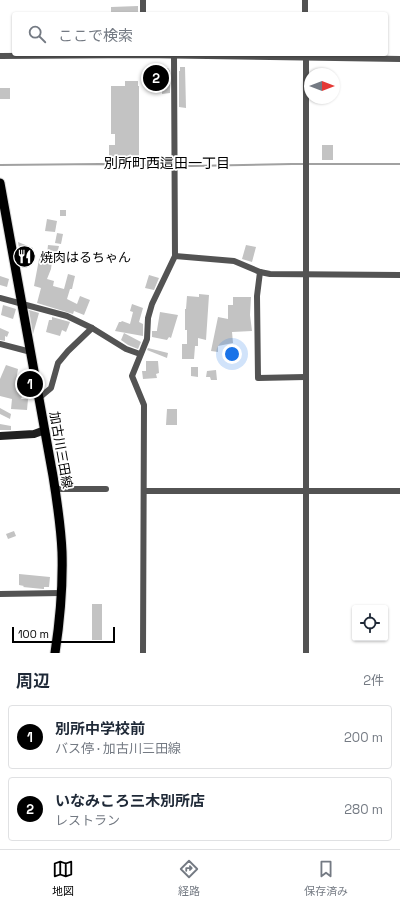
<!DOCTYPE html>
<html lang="ja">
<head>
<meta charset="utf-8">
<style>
  :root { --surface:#fff; --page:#f6f6f7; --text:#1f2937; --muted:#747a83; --line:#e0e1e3; --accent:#000 }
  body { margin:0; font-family:"Space Grotesk","Noto Sans JP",sans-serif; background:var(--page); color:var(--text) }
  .controls { position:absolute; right:12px; bottom:12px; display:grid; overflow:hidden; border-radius:4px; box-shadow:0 1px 3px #0004 }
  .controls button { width:36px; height:36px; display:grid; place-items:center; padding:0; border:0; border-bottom:1px solid var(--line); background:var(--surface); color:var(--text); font:20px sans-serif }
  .compass { position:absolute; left:304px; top:68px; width:36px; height:36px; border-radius:50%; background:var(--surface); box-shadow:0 1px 3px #0004; rotate:90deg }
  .scale { position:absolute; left:12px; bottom:10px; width:103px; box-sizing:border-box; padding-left:4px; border:2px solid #000; border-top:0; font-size:11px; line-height:14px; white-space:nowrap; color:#000; -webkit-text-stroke:3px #fff; paint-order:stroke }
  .you { position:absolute; left:232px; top:354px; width:14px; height:14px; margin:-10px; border:3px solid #fff; border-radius:50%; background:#1a73e8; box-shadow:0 0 0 6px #1a73e833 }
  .badge { display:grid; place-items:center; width:26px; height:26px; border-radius:50%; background:var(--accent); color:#fff; font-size:13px; font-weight:700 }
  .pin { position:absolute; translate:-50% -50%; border:2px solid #fff; box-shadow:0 1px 4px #0006 }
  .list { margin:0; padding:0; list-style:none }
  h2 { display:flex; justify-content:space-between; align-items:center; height:52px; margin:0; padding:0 16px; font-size:17px }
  h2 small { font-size:13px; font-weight:400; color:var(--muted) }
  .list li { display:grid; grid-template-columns:26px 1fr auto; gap:12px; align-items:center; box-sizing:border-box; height:64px; margin:0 8px 8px; padding:0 8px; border:1px solid var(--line); border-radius:4px }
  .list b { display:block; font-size:15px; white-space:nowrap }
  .list p { margin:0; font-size:13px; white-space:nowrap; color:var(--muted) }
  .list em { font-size:13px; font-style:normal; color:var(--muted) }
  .icon { flex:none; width:22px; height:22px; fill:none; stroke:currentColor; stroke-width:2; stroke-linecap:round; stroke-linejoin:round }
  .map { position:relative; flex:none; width:400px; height:653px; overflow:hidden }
  .search { position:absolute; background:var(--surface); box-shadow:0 1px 3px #0004; left:12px; right:12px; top:12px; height:44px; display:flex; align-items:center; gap:10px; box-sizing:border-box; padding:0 14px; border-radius:4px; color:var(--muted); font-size:15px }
  .sheet { height:196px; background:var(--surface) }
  nav { display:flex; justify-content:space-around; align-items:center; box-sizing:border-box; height:56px; border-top:1px solid var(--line); background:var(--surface); font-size:11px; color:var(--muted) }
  nav a { display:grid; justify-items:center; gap:2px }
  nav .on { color:var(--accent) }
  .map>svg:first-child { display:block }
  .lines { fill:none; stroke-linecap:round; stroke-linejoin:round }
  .stream { stroke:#a1a1a1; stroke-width:2 }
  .building { fill:#c3c3c3 }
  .primary-casing { stroke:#dbdbdb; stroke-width:11 }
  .street { stroke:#535353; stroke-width:6 }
  .secondary { stroke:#202020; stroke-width:8 }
  .primary { stroke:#000; stroke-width:9 }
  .labels { text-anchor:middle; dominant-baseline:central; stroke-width:3.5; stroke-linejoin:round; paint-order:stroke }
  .poi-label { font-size:13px; fill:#000; stroke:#fff; text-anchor:start }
  .street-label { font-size:13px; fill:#000; stroke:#fff }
  .neighbourhood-label { font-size:14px; fill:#000; stroke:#fff }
</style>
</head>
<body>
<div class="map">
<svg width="400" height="653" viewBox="0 0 400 653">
  <rect width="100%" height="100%" fill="#fff"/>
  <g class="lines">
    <polyline class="stream" points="0,165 100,164 191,166 292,164 400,164"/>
  </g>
  <g class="building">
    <polygon points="138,6 138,14 111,14 111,7"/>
    <polygon points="180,67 185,67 186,108 179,107 179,71 180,71"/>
    <polygon points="151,68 168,68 170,71 170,93 162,94 162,89 151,89"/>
    <polygon points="125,81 138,81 138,86 139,86 139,160 109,160 109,145 115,145 115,134 111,134 111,86 125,86"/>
    <rect x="0" y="88" width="10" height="11"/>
    <rect x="322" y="145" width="11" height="15"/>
    <rect x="60" y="210" width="6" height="6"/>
    <polygon points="47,219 57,221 55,232 45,231"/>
    <polygon points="57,233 63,234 61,244 55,243"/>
    <polygon points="18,242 33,248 28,265 22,266"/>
    <polygon points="48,245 59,246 57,254 53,253 51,269 47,279 54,281 53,286 64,289 68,274 75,276 72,289 70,289 67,299 77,304 80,296 90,300 84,315 74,311 73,314 37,303 41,288 34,286 40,254 47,254"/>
    <polygon points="246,245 256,247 252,262 242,259"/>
    <polygon points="149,275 159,278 154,290 145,288"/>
    <polygon points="0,276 9,279 7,287 0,285"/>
    <polygon points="199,294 209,295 206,340 198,338 198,346 195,346 194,359 182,359 182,344 187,344 187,330 185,330 185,309 186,309 187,296 199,297"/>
    <polygon points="233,297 251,297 250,315 252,331 232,332 233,343 218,346 218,352 211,351 218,317 228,319 228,305 233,305"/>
    <polygon points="132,304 143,308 139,322 143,324 143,336 115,331 119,322 121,322 122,321 130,324 133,312 130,311"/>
    <polygon points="3,305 16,309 13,319 1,315"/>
    <polygon points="29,310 39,313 33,334"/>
    <polygon points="160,312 178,315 171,338 169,337 167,340 152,337 152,331 157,331 157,330"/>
    <polygon points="52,317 70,322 66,332 62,330 60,336 46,332 49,320 52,320"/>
    <polygon points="0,328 9,332 7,337 5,336 5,341 0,340"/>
    <polygon points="124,333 141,342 138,349 128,345 121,340"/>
    <polygon points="148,348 168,353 167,358 147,350"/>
    <polygon points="146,361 158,361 159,373 156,374 157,378 143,379 142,371 146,371"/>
    <polygon points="6,365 18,369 16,381 27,385 21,399 28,399 27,410 11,409 12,399 0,396 0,379"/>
    <polygon points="191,367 198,367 198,377 191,376"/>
    <polygon points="216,370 217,380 211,380 210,377 206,377 207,371"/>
    <polygon points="0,408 11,414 10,419 0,414"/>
    <polygon points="167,409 177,409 177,425 166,425"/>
    <polygon points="0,424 11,426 11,430 0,430"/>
    <polygon points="14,531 16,536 8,539 6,534"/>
    <polygon points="19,574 50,577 49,587 44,587 44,589 43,589 23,587 24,586 19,585"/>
    <rect x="92" y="604" width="10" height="36"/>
  </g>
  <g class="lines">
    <defs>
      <path id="primary" d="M 0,183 L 53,476 C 57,501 61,527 62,552 C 63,586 60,620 55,653"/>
    </defs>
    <use href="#primary" class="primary-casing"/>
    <g class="street">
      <polyline points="143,0 143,14"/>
      <polyline points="305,0 305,14"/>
      <polyline points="306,54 306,653"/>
      <polyline points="0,56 143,55 400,59"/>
      <polyline points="175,256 234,261 260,272 270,274 400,275"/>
      <polyline points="260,272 257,296 258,378 305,377"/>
      <polyline points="0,298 67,316 92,328 126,349 140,354"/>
      <polyline points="0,344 31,352"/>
      <polyline points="39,398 51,388 58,363 68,351 92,328"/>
      <polyline points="55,489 106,489"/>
      <polyline points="144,491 400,491"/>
      <polyline points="0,594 61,593"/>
      <polyline points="143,653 144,405 132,376 147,339 148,318 152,304 175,256 174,56"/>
    </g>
    <polyline class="secondary" points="0,436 34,434 45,430"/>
    <use href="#primary" class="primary"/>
  </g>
  <defs>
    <symbol id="restaurant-disc" viewBox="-11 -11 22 22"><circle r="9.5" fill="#000" stroke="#fff"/><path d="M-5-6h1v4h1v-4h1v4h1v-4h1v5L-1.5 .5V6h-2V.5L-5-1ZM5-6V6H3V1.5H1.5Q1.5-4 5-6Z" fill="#fff"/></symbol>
  </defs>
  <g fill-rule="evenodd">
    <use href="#restaurant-disc" x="12" y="244" width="25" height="25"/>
  </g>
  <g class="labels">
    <g class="poi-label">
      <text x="40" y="257">焼肉はるちゃん</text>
    </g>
    <g class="street-label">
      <text transform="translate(61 450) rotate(80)">加古川三田線</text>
    </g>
    <g class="neighbourhood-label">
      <text x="167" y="163">別所町西這田一丁目</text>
    </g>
  </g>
</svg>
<div class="controls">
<button><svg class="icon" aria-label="locate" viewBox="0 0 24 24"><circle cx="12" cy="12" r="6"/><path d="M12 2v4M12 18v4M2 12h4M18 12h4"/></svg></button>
</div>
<svg class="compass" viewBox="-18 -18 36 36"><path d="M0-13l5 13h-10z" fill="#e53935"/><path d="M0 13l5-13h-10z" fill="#747a83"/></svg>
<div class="scale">100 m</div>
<div class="you"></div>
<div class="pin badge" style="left:30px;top:384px">1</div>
<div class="pin badge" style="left:156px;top:78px">2</div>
<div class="search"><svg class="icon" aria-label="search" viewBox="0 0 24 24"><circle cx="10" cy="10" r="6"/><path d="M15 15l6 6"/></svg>ここで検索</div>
</div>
<section class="sheet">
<h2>周辺<small>2件</small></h2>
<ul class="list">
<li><span class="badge">1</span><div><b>別所中学校前</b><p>バス停 · 加古川三田線</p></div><em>200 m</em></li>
<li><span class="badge">2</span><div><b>いなみころ三木別所店</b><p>レストラン</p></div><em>280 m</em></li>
</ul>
</section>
<nav>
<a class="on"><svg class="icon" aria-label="map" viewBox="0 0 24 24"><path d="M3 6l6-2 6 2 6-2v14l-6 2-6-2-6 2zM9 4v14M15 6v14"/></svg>地図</a>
<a><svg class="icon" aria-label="directions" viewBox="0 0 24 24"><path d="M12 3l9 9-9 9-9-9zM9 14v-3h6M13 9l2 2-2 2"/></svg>経路</a>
<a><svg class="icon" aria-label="saved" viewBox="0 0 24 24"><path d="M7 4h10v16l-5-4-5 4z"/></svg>保存済み</a>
</nav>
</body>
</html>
